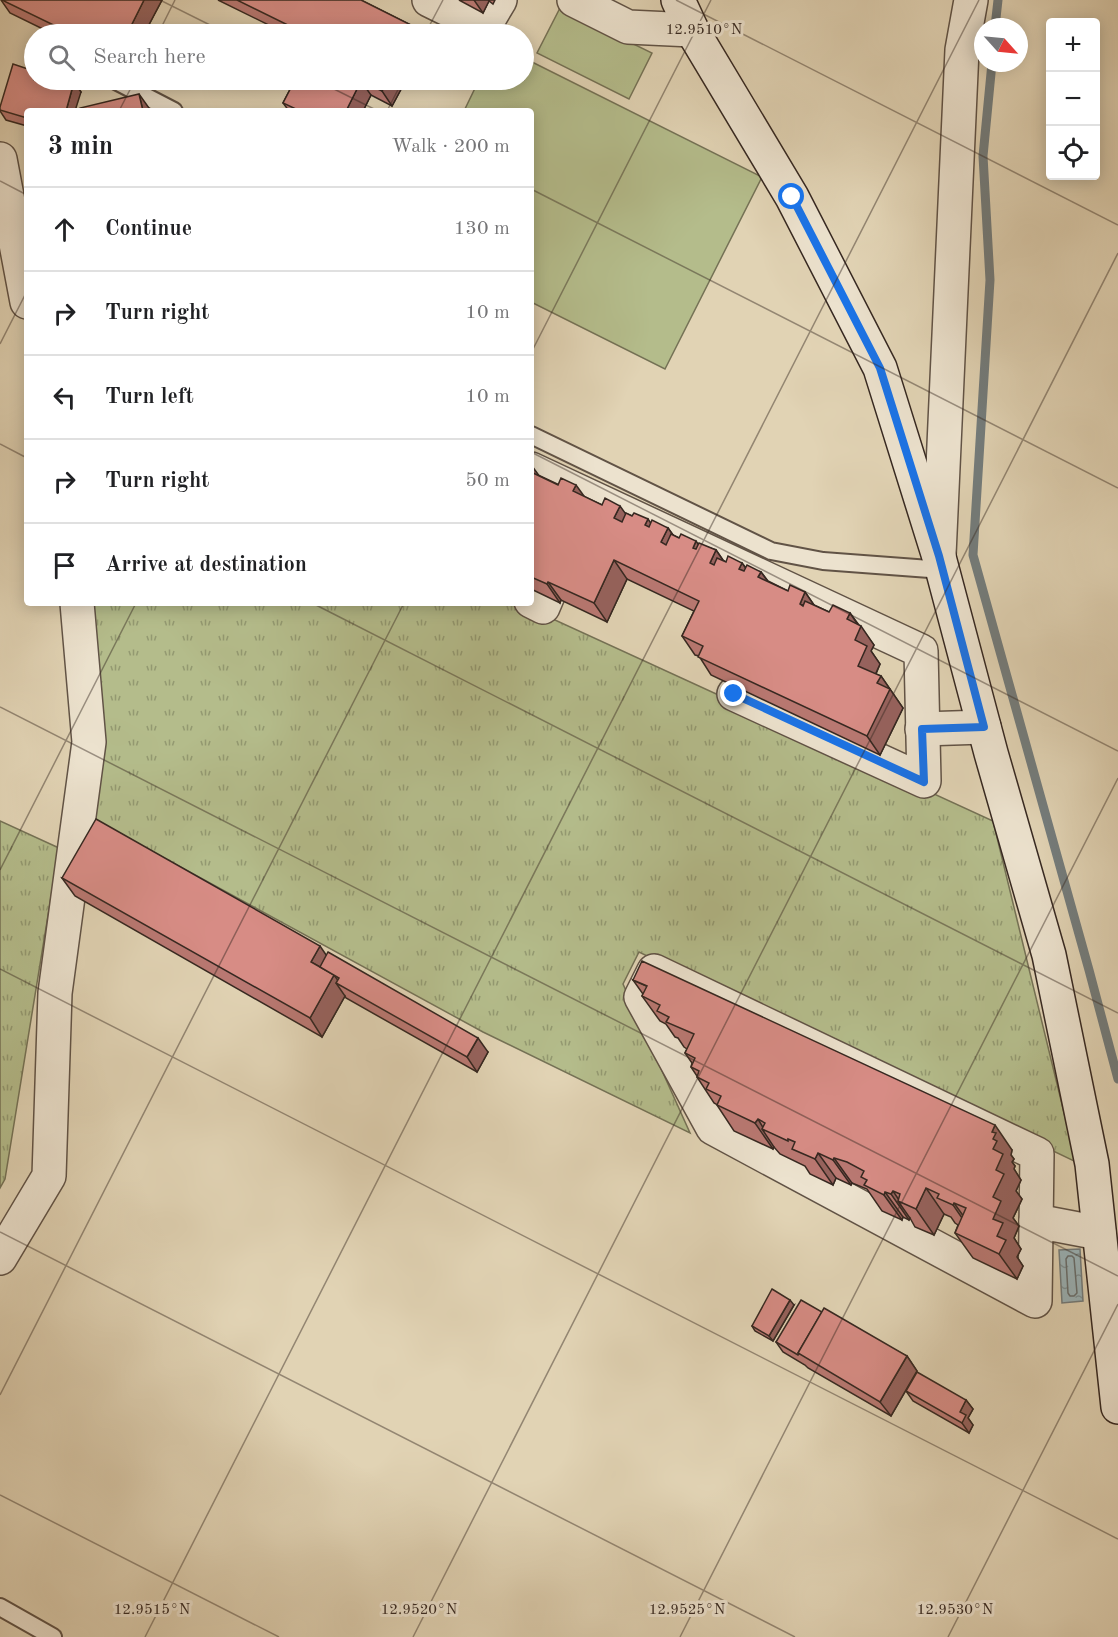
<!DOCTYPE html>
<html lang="en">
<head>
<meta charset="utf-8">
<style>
  :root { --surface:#fff; --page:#f2f2f2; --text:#202124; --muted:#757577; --line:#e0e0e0 }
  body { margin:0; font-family:"Old Standard TT",serif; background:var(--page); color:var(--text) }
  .controls { position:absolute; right:18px; top:18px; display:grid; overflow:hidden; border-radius:6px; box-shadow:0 3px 15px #0003 }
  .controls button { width:54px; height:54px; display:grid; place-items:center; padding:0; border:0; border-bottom:2px solid var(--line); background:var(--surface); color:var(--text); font:30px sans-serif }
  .compass { position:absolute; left:974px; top:18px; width:54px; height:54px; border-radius:50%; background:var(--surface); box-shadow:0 3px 15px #0003; rotate:117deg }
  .stop { position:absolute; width:18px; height:18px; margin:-14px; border:4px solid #1a73e8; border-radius:50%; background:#fff }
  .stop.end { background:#1a73e8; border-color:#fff; box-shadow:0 2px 6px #0008 }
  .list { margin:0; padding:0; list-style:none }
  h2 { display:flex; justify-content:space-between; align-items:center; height:78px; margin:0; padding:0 24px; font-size:26px }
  h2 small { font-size:20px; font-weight:400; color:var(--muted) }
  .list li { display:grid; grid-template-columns:39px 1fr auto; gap:18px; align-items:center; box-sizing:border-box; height:84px; padding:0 24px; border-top:2px solid var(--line) }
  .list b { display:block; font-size:22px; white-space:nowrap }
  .list em { font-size:20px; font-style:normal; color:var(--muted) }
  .icon { flex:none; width:33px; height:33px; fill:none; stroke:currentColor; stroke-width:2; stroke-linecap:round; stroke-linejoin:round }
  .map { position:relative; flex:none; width:1118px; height:1637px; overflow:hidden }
  .search { position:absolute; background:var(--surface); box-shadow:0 3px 15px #0003; left:24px; top:24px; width:510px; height:66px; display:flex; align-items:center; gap:15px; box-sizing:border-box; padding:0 21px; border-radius:33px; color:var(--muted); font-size:22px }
  .panel { position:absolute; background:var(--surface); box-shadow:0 3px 15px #0003; left:24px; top:108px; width:510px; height:498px; border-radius:6px }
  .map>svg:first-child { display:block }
  .grass { fill:url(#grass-tufts); stroke:#757256; stroke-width:1.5 }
  .pitch { fill:#b4bc8b; stroke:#757256; stroke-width:1.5 }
  .water { fill:url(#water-ripples); stroke:#737c7c; stroke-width:1.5 }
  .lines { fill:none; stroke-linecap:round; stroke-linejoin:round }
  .shore { stroke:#686e6d; stroke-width:1.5 }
  .stream { stroke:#737c7c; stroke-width:9 }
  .lane-casing { stroke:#615346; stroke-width:20 }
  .street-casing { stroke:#615346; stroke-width:36 }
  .secondary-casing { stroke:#362821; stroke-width:36 }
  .lane { stroke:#ece2ce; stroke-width:16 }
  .street { stroke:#ece2ce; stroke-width:33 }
  .secondary { stroke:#ece2ce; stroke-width:33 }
  .wall { fill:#b97872; stroke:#362821; stroke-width:1.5 }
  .shaded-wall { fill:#96625d; stroke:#362821; stroke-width:1.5 }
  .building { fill:#d78c85; stroke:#362821; stroke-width:1.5 }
  .route { stroke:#1a73e8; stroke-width:8 }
  .ticks { fill:none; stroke:#362821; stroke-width:1.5; stroke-opacity:0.45 }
  .ticks-label { font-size:15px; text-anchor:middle; fill:#362821; stroke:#ece2ce; stroke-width:6; stroke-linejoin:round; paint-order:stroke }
</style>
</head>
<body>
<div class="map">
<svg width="1118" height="1637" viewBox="0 0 1118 1637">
  <defs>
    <pattern id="grass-tufts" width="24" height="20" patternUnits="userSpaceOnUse" patternTransform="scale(1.5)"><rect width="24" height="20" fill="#b4bc8b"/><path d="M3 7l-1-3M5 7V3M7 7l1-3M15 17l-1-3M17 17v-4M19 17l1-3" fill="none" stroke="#939971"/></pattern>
    <pattern id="water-ripples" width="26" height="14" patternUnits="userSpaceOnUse" patternTransform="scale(1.5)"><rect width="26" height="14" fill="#9bb4b9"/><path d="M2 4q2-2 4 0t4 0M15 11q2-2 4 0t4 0" fill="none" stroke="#7f9296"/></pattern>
  </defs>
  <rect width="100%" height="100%" fill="#e1d3b4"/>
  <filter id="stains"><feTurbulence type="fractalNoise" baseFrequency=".00333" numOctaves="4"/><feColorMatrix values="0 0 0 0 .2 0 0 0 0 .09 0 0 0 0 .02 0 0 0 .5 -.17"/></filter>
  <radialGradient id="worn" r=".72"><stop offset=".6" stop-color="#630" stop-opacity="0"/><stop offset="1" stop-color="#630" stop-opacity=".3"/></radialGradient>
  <g class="grass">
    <polygon points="91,603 518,603 993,821 1076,1162 639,952 623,984 690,1133 483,1032 87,816"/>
    <polygon points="0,821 59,848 5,1179 0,1188"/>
  </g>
  <g class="pitch">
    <polygon points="560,8 652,53 629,99 537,53"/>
    <polygon points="524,58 762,177 665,369 531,302 531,111 464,111 479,80 524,80"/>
  </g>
  <polygon class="water" points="1080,1249 1083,1301 1062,1303 1059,1250"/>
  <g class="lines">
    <polygon class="shore" points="1068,1256 1072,1256 1074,1258 1077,1293 1074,1296 1070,1296 1068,1293 1066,1259"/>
    <g class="stream">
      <polyline points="995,27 998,0"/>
      <polyline points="992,63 983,156 990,280 973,555 1089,970 1118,1079"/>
    </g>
    <defs>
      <g id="lane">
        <polyline points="114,80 174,111"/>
        <polyline points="531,435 771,551 823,561 943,570"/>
        <polyline points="0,1607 53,1637"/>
      </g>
      <g id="street">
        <polyline points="429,0 484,27 500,0"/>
        <polyline points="574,0 628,27 692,30"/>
        <polyline points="0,159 27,302"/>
        <polyline points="531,469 921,651 924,781 734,694"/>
        <polyline points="939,555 962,50 971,0"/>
        <polyline points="531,601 543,607 565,555"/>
        <polyline points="922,729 984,727"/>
        <polygon points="654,971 1037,1154 1035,1301 713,1128 641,997"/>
        <polyline points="1036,1221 1099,1233"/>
        <polyline points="0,1258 49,1176 55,993 89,742 77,603"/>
      </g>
      <polyline id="secondary" points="678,0 692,30 792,197 880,368 939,557 991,753 1049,955 1092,1164 1118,1407"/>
    </defs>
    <use href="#lane" class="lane-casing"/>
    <use href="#street" class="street-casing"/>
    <use href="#secondary" class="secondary-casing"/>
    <use href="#lane" class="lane"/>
    <use href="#street" class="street"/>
    <use href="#secondary" class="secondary"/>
  </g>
  <g class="wall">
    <polygon points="1,0 162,0 144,34 53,34 10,13"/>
    <polygon points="218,0 361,0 415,27 420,34 287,34"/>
    <polygon points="459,0 495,0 493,4 489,1 483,13"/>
    <polygon points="295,80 406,80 392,106 371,95 363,111 289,111 283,103"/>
    <polygon points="74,82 81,92 27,111 27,126 6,120 0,111 0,107"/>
    <polygon points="531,466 538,475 602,505 625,513 651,524 668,528 673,535 679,538 716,550 723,560 726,562 742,563 746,568 761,572 768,581 788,591 805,592 814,605 829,612 850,613 874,645 871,651 880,664 876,674 881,676 903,708 880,755 711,675 699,656 695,655 682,636 694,611 627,579 607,622 561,600 560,603 531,589"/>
    <polygon points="62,878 326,956 488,1052 477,1072 346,998 345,996 322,1037 75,896"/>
    <polygon points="633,980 1012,1150 1011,1155 1014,1159 1012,1162 1015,1166 1014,1169 1021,1180 1016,1191 1022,1199 1013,1218 1019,1226 1014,1238 1021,1249 1017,1257 1023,1266 1017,1279 973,1258 955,1233 958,1225 955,1223 951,1217 944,1214 934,1235 915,1227 910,1218 909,1220 903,1217 902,1220 882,1211 867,1189 852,1183 851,1185 836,1178 833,1185 810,1174 805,1166 780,1154 774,1147 773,1149 734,1131 717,1105 716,1104 714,1103 697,1077 697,1076 691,1067 692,1063 685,1053 687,1049 684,1047 678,1038 675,1037 666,1024 660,1021 642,996 643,994"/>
    <polygon points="794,1305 773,1341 755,1331 752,1326"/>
    <polygon points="822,1312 907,1356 917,1371 891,1416 808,1368 805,1365 783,1352 776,1342"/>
    <polygon points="906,1391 966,1400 973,1409 968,1418 973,1425 969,1433 913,1401"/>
  </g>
  <g class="shaded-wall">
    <polygon points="144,0 162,0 144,34 127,34"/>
    <polygon points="474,0 488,0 489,1 483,13"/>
    <polygon points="415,27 420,34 411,34"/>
    <polygon points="388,80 406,80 392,106 382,91"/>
    <polygon points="361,81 371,95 363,111 346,111"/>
    <polygon points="74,82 81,92 75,111 66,111"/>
    <polygon points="139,94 149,108 150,111 143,111"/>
    <polygon points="532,466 545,484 531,473"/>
    <polygon points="576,485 589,503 573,491"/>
    <polygon points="620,506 633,524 627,537 614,518"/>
    <polygon points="648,519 661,538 645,525"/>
    <polygon points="668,528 681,546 674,561 661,542"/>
    <polygon points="696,541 709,560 693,548"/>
    <polygon points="716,550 729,569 723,582 710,563"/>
    <polygon points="614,560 627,579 607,622 594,603"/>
    <polygon points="742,563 755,581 739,569"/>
    <polygon points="761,572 774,590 758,577"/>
    <polygon points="548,582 561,600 560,603 547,584"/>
    <polygon points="805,592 818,611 800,604"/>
    <polygon points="850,613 860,628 861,626 874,645 871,651 880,664 871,684 858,666 855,640 847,619"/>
    <polygon points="881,676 903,708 880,755 867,736 877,683"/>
    <polygon points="320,946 333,965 329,972 311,962"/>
    <polygon points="334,975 342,986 336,983 345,996 322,1037 310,1018"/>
    <polygon points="478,1038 488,1052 477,1072 467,1057"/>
    <polygon points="758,1119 765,1131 762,1129 774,1147 773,1149 755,1123"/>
    <polygon points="995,1125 1012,1150 1011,1155 1014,1159 1012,1162 1015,1166 1014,1169 1021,1180 1016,1191 1022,1199 1013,1218 1019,1226 1014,1238 1021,1249 1017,1257 1023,1266 1017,1279 999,1254 997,1236 993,1219 993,1197 996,1170 993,1149 992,1132"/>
    <polygon points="818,1153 836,1178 833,1185 815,1159"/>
    <polygon points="834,1158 852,1183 851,1185 833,1160"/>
    <polygon points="926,1188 944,1214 934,1235 916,1209"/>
    <polygon points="893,1191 901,1203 898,1201 910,1218 909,1220 891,1194"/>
    <polygon points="885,1192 903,1217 902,1220 884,1195"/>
    <polygon points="954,1203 972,1228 971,1231 953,1205"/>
    <polygon points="790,1300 794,1305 773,1341 769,1336"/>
    <polygon points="907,1356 917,1371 891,1416 880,1402"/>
    <polygon points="966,1400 973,1409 968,1418 973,1425 969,1433 962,1423 960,1412"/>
  </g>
  <g class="building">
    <polygon points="2,0 144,0 127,34 72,34"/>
    <polygon points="237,0 361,0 415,27 411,34 306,34"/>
    <polygon points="13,64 34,71 34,80 65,80 74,82 66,111 27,111 27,118 0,110 0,107"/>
    <polygon points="295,80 388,80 382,91 361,81 346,111 300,111 283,103"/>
    <polygon points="139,94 143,111 80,111 80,108"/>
    <polygon points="531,472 558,485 561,478 576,485 573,491 602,505 605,498 620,506 614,518 622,522 626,513 632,516 634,513 648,519 645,525 649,527 652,520 668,528 661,542 666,545 671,534 679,538 681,534 696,541 693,548 696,549 699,543 716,550 710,563 714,565 717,558 726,562 728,556 742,563 739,569 744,571 747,565 761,572 758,577 788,591 790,585 805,592 800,604 803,606 805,601 829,612 833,605 850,613 847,619 861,626 855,640 867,646 858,666 881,676 877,683 890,689 867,736 698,657 703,646 682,636 699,601 614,560 594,603 548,582 547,584 531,577"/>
    <polygon points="96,819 320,946 311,962 334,975 310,1018 62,878"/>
    <polygon points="328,952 478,1038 467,1057 336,983 339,978 320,967"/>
    <polygon points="642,961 995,1125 992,1132 996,1133 993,1139 997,1141 993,1149 1003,1154 996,1170 1004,1174 993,1197 1001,1201 993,1219 1003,1223 997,1236 1006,1240 999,1254 955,1233 966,1208 954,1203 953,1205 937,1198 939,1194 926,1188 916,1209 898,1201 900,1194 893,1191 891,1194 885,1192 884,1195 864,1185 867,1180 861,1177 864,1171 847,1162 834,1158 833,1160 818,1153 815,1159 792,1149 795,1142 788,1139 788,1141 762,1129 765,1123 758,1119 755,1123 717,1105 721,1096 706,1089 709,1083 697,1077 699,1071 691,1067 695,1058 685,1053 694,1034 666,1022 669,1017 657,1011 660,1005 642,996 647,986 633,980"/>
    <polygon points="772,1289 790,1300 769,1336 752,1326"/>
    <polygon points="801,1300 822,1312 798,1353 799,1354 798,1355 776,1342"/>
    <polygon points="824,1308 907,1356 880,1402 798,1353"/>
    <polygon points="917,1372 966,1400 960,1412 966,1415 962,1423 906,1391"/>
  </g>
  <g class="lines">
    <polyline class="route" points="734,694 924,782 922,729 984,727 939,556 880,368 792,197"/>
  </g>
  <path class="ticks" d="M 160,0 L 228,34M 676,0 L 1118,225M 158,34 L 175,0M 425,34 L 443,0M 316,80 L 378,111M 119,111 L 135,80M 387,111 L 403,80M 0,181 L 27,195M 531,189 L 1118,488M 0,344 L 27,291M 531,353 L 711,0M 0,444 L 27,458M 531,452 L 1118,751M 312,603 L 1118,1013M 0,707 L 1118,1276M 0,870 L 136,603M 0,969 L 1118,1539M 0,1232 L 795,1637M 0,1395 L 404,603M 0,1495 L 279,1637M 145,1637 L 979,0M 413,1637 L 1118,253M 680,1637 L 1118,778M 948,1637 L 1118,1304"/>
  <g class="ticks-label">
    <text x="704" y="34">12.9510°N</text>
    <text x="152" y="1614">12.9515°N</text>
    <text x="419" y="1614">12.9520°N</text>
    <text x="687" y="1614">12.9525°N</text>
    <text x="955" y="1614">12.9530°N</text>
  </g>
  <rect width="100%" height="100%" filter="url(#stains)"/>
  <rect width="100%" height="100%" fill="url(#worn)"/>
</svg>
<div class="controls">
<button>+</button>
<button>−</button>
<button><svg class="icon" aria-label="locate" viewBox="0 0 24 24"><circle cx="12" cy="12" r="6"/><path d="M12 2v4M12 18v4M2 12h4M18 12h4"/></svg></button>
</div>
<svg class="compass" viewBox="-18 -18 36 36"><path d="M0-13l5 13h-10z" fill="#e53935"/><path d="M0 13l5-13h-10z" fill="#757577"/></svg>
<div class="stop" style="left:792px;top:197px"></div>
<div class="stop end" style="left:734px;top:694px"></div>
<div class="search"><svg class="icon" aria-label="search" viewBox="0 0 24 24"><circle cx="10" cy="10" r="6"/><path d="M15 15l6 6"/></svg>Search here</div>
<section class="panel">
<h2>3 min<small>Walk · 200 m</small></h2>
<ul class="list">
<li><svg class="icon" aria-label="ahead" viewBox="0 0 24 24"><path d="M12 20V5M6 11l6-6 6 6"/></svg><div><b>Continue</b></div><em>130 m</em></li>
<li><svg class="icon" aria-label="right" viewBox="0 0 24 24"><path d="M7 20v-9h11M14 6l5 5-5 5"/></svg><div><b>Turn right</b></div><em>10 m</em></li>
<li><svg class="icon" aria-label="left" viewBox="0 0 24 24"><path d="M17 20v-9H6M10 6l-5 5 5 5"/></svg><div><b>Turn left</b></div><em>10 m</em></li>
<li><svg class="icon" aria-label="right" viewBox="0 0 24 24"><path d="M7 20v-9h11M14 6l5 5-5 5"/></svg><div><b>Turn right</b></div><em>50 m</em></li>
<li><svg class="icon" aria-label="arrive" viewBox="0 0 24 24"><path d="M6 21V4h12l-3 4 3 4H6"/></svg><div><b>Arrive at destination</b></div></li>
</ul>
</section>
</div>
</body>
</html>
